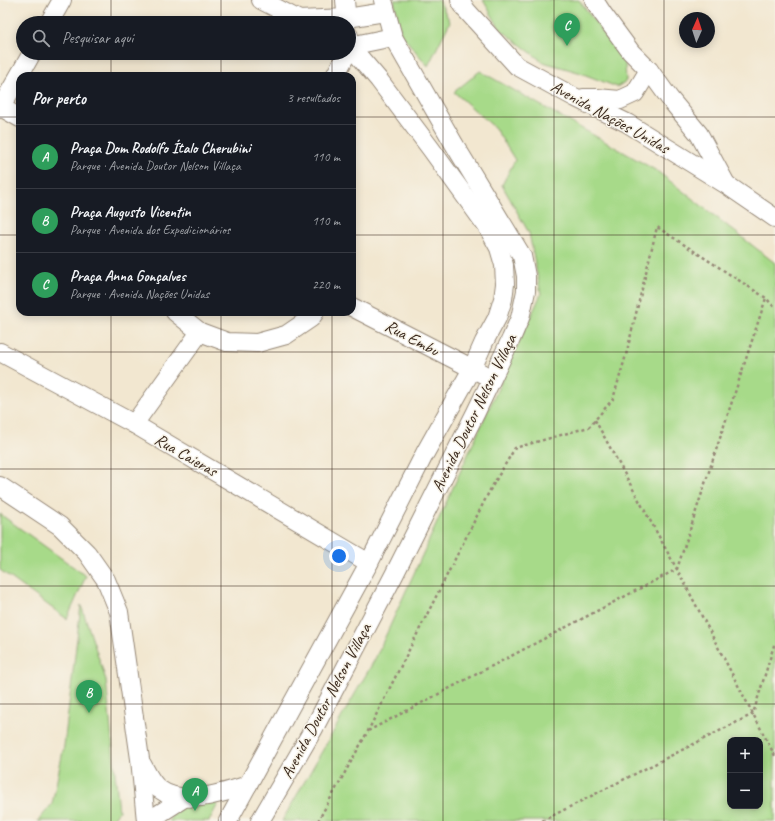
<!DOCTYPE html>
<html lang="pt">
<head>
<meta charset="utf-8">
<style>
  :root { --surface:#171b24; --page:#242831; --text:#f1f3f6; --muted:#9ea1a6; --line:#363941; --accent:#2563eb }
  body { margin:0; font-family:Caveat,sans-serif; background:var(--page); color:var(--text) }
  .controls { position:absolute; right:12px; bottom:12px; display:grid; overflow:hidden; border-radius:8px; box-shadow:0 2px 10px #0003 }
  .controls button { width:36px; height:36px; display:grid; place-items:center; padding:0; border:0; border-bottom:1px solid var(--line); background:var(--surface); color:var(--text); font:20px sans-serif }
  .compass { position:absolute; left:679px; top:12px; width:36px; height:36px; border-radius:50%; background:var(--surface); box-shadow:0 2px 10px #0003; rotate:3deg }
  .you { position:absolute; left:339px; top:556px; width:14px; height:14px; margin:-10px; border:3px solid #fff; border-radius:50%; background:#1a73e8; box-shadow:0 0 0 6px #1a73e833 }
  .badge { display:grid; place-items:center; width:26px; height:26px; border-radius:50%; background:var(--accent); color:#fff; font-size:13px; font-weight:700 }
  .pin { position:absolute; translate:-50% -33px; filter:drop-shadow(0 1px 2px #0008) }
  .pin::after { content:''; position:absolute; top:21px; width:14px; height:12px; background:inherit; clip-path:polygon(0 0,100% 0,50% 100%) }
  .list { margin:0; padding:0; list-style:none }
  h2 { display:flex; justify-content:space-between; align-items:center; height:52px; margin:0; padding:0 16px; font-size:17px }
  h2 small { font-size:13px; font-weight:400; color:var(--muted) }
  .list li { display:grid; grid-template-columns:26px 1fr auto; gap:12px; align-items:center; box-sizing:border-box; height:64px; padding:0 16px; border-top:1px solid var(--line) }
  .list b { display:block; font-size:15px; white-space:nowrap }
  .list p { margin:0; font-size:13px; white-space:nowrap; color:var(--muted) }
  .list em { font-size:13px; font-style:normal; color:var(--muted) }
  .icon { flex:none; width:22px; height:22px; fill:none; stroke:currentColor; stroke-width:2; stroke-linecap:round; stroke-linejoin:round }
  .map { position:relative; flex:none; width:775px; height:821px; overflow:hidden }
  .search { position:absolute; background:var(--surface); box-shadow:0 2px 10px #0003; left:16px; top:16px; width:340px; height:44px; display:flex; align-items:center; gap:10px; box-sizing:border-box; padding:0 14px; border-radius:22px; color:var(--muted); font-size:15px }
  .panel { position:absolute; background:var(--surface); box-shadow:0 2px 10px #0003; left:16px; top:72px; width:340px; height:244px; border-radius:12px }
  .map>svg:first-child { display:block }
  .green { fill:#a7da89; stroke:#718254; fill-rule:evenodd }
  .lines { fill:none; stroke-linecap:round; stroke-linejoin:round }
  .minor-casing { stroke:#968877; stroke-width:20 }
  .path { stroke:#968877; stroke-width:2.5; stroke-dasharray:3 3; stroke-linecap:butt }
  .minor { stroke:#fff; stroke-width:18 }
  .grid { fill:none; stroke:#3b2a1e; stroke-width:1; stroke-opacity:0.55 }
  .labels { text-anchor:middle; dominant-baseline:central; stroke-width:3; stroke-linejoin:round; paint-order:stroke }
  .street-label { font-size:17px; fill:#3b2a1e; stroke:#f7f3e8 }
</style>
</head>
<body>
<div class="map">
<svg width="775" height="821" viewBox="0 0 775 821">
  <rect width="100%" height="100%" fill="#f7f3e8"/>
  <filter id="ink" filterUnits="userSpaceOnUse"><feTurbulence type="fractalNoise" baseFrequency=".025" numOctaves="2"/><feDisplacementMap in="SourceGraphic" scale="8" xChannelSelector="R" yChannelSelector="G"/><feConvolveMatrix kernelMatrix="1 2 1 2 8 2 1 2 1" color-interpolation-filters="sRGB"/></filter>
  <filter id="wash" filterUnits="userSpaceOnUse"><feTurbulence type="fractalNoise" baseFrequency=".012" numOctaves="4" result="noise"/><feDisplacementMap in="SourceGraphic" scale="16" xChannelSelector="R" yChannelSelector="G"/><feGaussianBlur stdDeviation="0.9" result="paint"/><feColorMatrix in="noise" values="0 0 0 0 0 0 0 0 0 0 0 0 0 0 0 0 0 1.4 0 .05"/><feComposite in="paint" operator="in"/></filter>
  <g filter="url(#wash)">
    <rect width="100%" height="100%" fill="#f2e7d0"/>
    <g class="green">
      <polygon points="394,0 439,0 450,22 428,66 401,34"/>
      <polygon points="483,0 579,0 625,63 626,81 617,87 578,72 543,62 500,29"/>
      <path d="M 480,71 L 657,171 L 775,263 L 775,821 L 282,821 L 375,659 L 541,294 L 529,233 L 502,185 L 515,160 L 495,128 L 454,92 ZM 730,740 L 760,740 L 760,806 L 730,806 Z"/>
      <polygon points="0,514 86,576 67,619 0,570"/>
      <polygon points="81,605 106,680 119,811 111,821 38,821 52,804 64,746"/>
      <polygon points="201,802 218,804 209,821 169,821 171,817 182,806"/>
    </g>
  </g>
  <g filter="url(#ink)">
    <g class="lines">
      <defs>
        <g id="minor">
          <polyline points="261,0 305,23"/>
          <polyline points="345,0 347,23"/>
          <polyline points="460,0 466,10 517,66 576,98 627,123 727,185 775,218"/>
          <polyline points="594,0 603,14 631,52 649,70 670,99 699,134 726,184"/>
          <polyline points="298,20 347,18 385,12"/>
          <polyline points="49,23 62,0"/>
          <polyline points="350,46 393,37"/>
          <polyline points="335,76 347,53"/>
          <polyline points="583,98 597,98 620,100 635,93 649,70"/>
          <polyline points="0,105 1,107 20,118"/>
          <polyline points="0,109 32,53"/>
          <polyline points="352,307 483,374"/>
          <polyline points="175,312 200,332 227,342 257,343 286,335 311,318 315,312"/>
          <polyline points="0,352 134,424 369,563"/>
          <polyline points="134,424 200,332"/>
          <polyline points="0,486 60,526 87,553 106,580 119,612 140,759 146,821"/>
          <path d="M 142,764 C 147,773 151,783 159,789 C 183,807 223,793 248,785"/>
          <polyline points="148,821 184,798"/>
          <polyline points="228,821 369,563 425,453 472,369 484,342 497,318 503,299 505,284 504,265 499,248 488,228 431,149 379,80 350,46 349,36"/>
          <polyline points="260,821 313,730 394,575 476,412 511,339 520,318 523,305 526,291 526,276 522,256 454,144 393,37 383,0"/>
        </g>
      </defs>
      <use href="#minor" class="minor-casing"/>
      <g class="path">
        <polyline points="595,420 685,584 775,756"/>
        <polyline points="368,731 677,569 766,298"/>
        <polyline points="318,821 368,731 490,490 515,448 589,427 613,399 626,355 657,227 766,298 775,308"/>
        <polyline points="542,821 753,714 775,642"/>
      </g>
      <use href="#minor" class="minor"/>
    </g>
  </g>
  <path class="grid" d="M 111,0 L 111,23M 221,0 L 221,23M 332,0 L 332,23M 443,0 L 443,821M 554,0 L 554,821M 664,0 L 664,821M 111,53 L 111,76M 221,53 L 221,76M 332,53 L 332,76M 0,117 L 20,117M 352,117 L 775,117M 0,235 L 20,235M 352,235 L 775,235M 111,312 L 111,821M 221,312 L 221,821M 332,312 L 332,821M 0,352 L 775,352M 0,469 L 775,469M 0,586 L 775,586M 0,704 L 775,704"/>
  <g class="labels">
    <g class="street-label">
      <text transform="translate(610 117) rotate(29)">Avenida Nações Unidas</text>
      <text transform="translate(412 338) rotate(28)">Rua Embu</text>
      <text transform="translate(474 413) rotate(-64)">Avenida Doutor Nelson Villaça</text>
      <text transform="translate(186 455) rotate(30)">Rua Caieras</text>
      <text transform="translate(326 701) rotate(-62)">Avenida Doutor Nelson Villaça</text>
    </g>
  </g>
</svg>
<div class="controls">
<button>+</button>
<button>−</button>
</div>
<svg class="compass" viewBox="-18 -18 36 36"><path d="M0-13l5 13h-10z" fill="#e53935"/><path d="M0 13l5-13h-10z" fill="#9ea1a6"/></svg>
<div class="you"></div>
<div class="pin badge" style="left:195px;top:811px;background:#2e9e5b">A</div>
<div class="pin badge" style="left:89px;top:713px;background:#2e9e5b">B</div>
<div class="pin badge" style="left:567px;top:46px;background:#2e9e5b">C</div>
<div class="search"><svg class="icon" aria-label="search" viewBox="0 0 24 24"><circle cx="10" cy="10" r="6"/><path d="M15 15l6 6"/></svg>Pesquisar aqui</div>
<section class="panel">
<h2>Por perto<small>3 resultados</small></h2>
<ul class="list">
<li><span class="badge" style="background:#2e9e5b">A</span><div><b>Praça Dom Rodolfo Ítalo Cherubini</b><p>Parque · Avenida Doutor Nelson Villaça</p></div><em>110 m</em></li>
<li><span class="badge" style="background:#2e9e5b">B</span><div><b>Praça Augusto Vicentin</b><p>Parque · Avenida dos Expedicionários</p></div><em>110 m</em></li>
<li><span class="badge" style="background:#2e9e5b">C</span><div><b>Praça Anna Gonçalves</b><p>Parque · Avenida Nações Unidas</p></div><em>220 m</em></li>
</ul>
</section>
</div>
</body>
</html>
